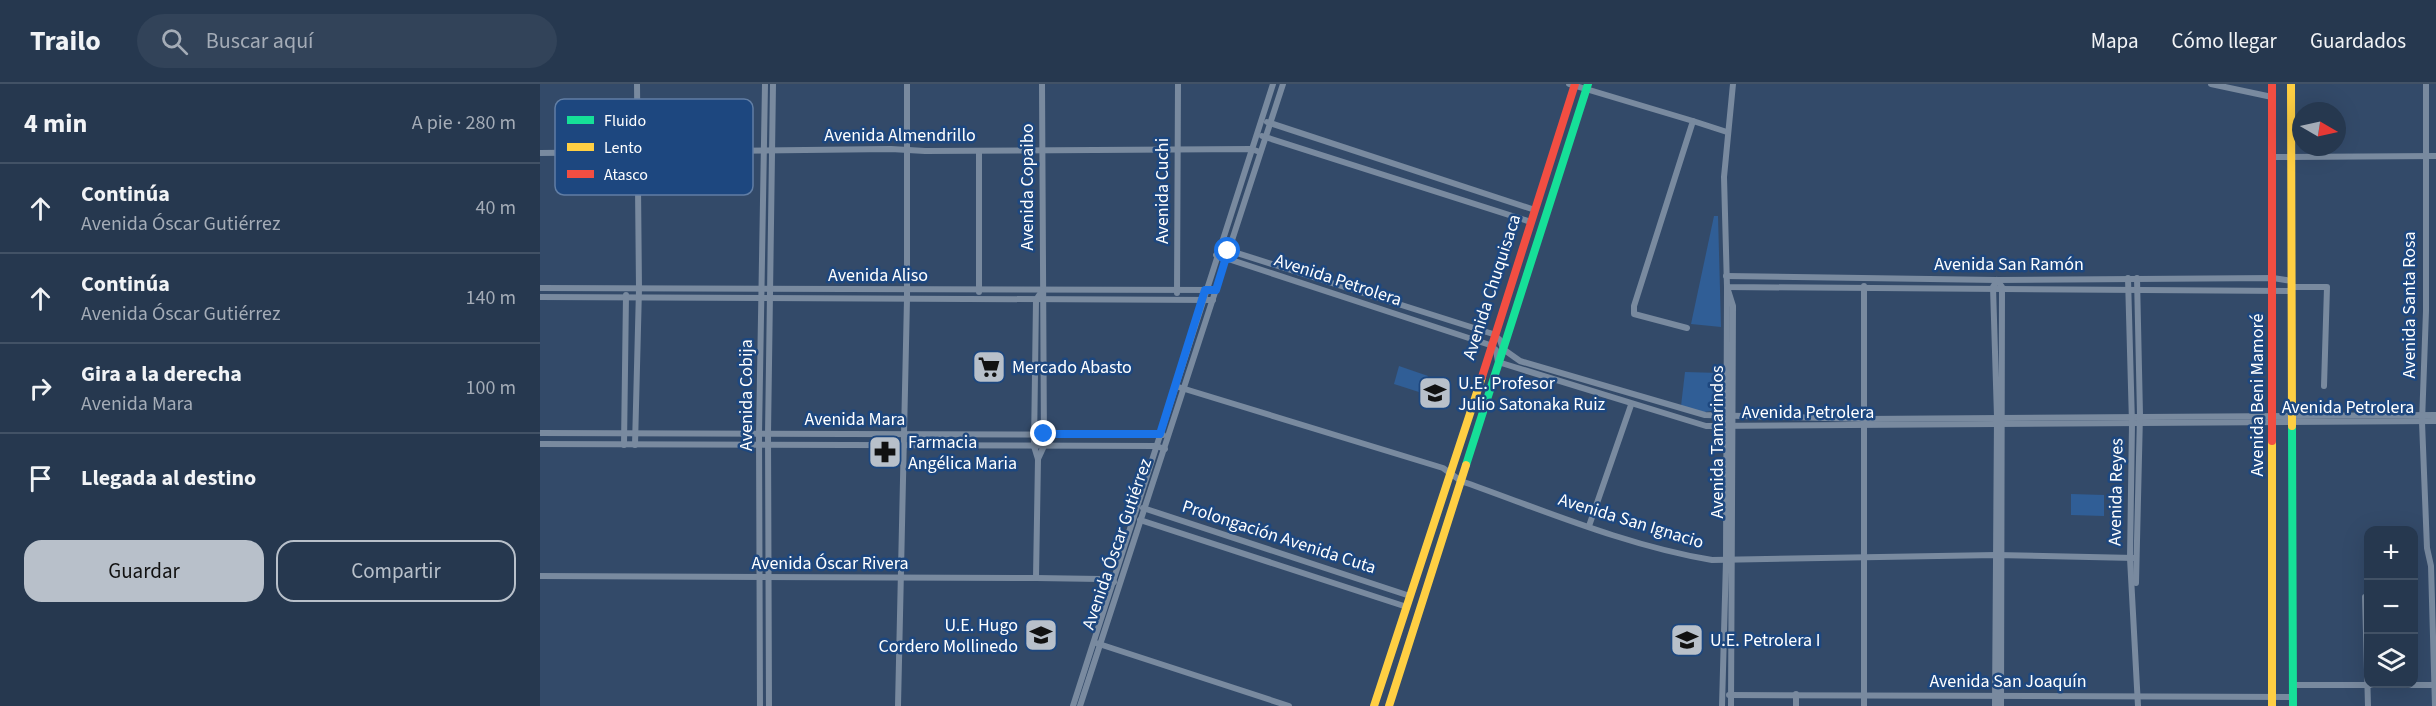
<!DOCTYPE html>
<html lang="es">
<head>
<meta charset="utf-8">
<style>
  :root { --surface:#26384f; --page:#324359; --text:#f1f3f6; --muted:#a4acb7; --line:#425266; --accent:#b8c0ca }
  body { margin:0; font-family:"Source Sans 3",sans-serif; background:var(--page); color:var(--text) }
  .controls { position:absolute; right:18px; bottom:18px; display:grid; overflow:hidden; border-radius:12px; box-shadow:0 6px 24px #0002 }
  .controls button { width:54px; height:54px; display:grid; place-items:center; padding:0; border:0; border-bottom:2px solid var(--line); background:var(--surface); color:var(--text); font:30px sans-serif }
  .compass { position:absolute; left:1752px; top:18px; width:54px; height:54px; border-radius:50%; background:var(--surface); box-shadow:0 6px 24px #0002; rotate:99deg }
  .stop { position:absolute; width:18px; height:18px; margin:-14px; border:4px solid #1a73e8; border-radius:50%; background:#fff }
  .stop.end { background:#1a73e8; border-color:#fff; box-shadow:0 2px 6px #0008 }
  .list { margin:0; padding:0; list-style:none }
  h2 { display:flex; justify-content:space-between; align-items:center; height:78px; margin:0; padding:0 24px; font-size:26px }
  h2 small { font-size:20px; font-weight:400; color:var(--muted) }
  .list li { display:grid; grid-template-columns:39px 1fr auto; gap:18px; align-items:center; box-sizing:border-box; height:90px; padding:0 24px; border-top:2px solid var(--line) }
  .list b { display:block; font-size:22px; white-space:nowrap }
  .list p { margin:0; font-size:20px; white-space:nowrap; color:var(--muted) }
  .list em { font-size:20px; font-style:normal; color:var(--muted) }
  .actions { display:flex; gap:12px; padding:18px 24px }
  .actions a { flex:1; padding:14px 0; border:2px solid var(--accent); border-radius:18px; text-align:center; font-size:21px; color:var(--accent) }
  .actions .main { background:var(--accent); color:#111 }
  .icon { flex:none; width:33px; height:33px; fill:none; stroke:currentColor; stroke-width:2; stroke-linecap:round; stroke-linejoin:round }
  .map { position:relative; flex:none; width:1896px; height:622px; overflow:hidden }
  header { display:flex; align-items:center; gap:36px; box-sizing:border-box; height:84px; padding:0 30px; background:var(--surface); border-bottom:2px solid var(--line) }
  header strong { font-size:28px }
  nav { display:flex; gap:33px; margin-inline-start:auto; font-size:21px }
  .search { width:420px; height:54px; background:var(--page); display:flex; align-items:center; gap:15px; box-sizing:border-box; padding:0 21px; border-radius:33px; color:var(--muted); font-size:22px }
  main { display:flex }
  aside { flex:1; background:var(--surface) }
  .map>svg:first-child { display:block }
  .green { fill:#305e96 }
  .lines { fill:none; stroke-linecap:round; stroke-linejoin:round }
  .street { stroke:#798a9f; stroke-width:6 }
  .fast { stroke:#16e098; stroke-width:8 }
  .slow { stroke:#ffcf43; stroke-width:8 }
  .jam { stroke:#f24e42; stroke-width:8 }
  .route { stroke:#1a73e8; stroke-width:8 }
  .labels { text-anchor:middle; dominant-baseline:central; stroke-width:5; stroke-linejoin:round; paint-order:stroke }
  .street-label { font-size:18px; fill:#fff; stroke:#1d477f }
  .poi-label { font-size:18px; fill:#fff; stroke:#1d477f; text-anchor:start }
  .key { fill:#1d477f; stroke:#617ea5; stroke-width:1.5 }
  .key-label { font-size:16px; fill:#fff }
</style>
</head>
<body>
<header>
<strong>Trailo</strong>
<div class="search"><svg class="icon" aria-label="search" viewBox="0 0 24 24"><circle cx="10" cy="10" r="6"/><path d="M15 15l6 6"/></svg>Buscar aquí</div>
<nav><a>Mapa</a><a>Cómo llegar</a><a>Guardados</a></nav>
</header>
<main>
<aside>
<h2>4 min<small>A pie · 280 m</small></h2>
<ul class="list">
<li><svg class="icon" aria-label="ahead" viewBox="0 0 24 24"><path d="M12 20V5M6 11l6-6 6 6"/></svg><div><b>Continúa</b><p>Avenida Óscar Gutiérrez</p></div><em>40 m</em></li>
<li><svg class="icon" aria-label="ahead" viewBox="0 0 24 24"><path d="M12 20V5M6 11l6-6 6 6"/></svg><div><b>Continúa</b><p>Avenida Óscar Gutiérrez</p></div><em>140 m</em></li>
<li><svg class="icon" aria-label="right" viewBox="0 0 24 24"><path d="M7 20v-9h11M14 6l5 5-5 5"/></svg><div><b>Gira a la derecha</b><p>Avenida Mara</p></div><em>100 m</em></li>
<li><svg class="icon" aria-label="arrive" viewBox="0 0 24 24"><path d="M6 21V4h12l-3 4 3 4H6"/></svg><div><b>Llegada al destino</b></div></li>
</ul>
<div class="actions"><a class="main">Guardar</a><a>Compartir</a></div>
</aside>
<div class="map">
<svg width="1896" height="622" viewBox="0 0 1896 622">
  <rect width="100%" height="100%" fill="#334a69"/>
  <g class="green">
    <polygon points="1174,132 1178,132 1181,243 1151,240"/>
    <polygon points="859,282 888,292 882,309 854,300"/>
    <polygon points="1145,288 1180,289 1179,326 1164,328 1141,322"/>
    <polygon points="1531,410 1564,411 1564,432 1531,431"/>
  </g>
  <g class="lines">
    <g class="street">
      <polyline points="1029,0 1153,37 1094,222 1094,230 1147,244"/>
      <polyline points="1193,0 1184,93 1187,203 1752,207"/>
      <polyline points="1671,0 1732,13"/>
      <polyline points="1886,0 1886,227 1882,338 1887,464 1891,482 1895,622"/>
      <polyline points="1153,37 1187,48"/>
      <polyline points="727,38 995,126"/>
      <polyline points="722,52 991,138"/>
      <polyline points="439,67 439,208"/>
      <polyline points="0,69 351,65 385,67 711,65 720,68"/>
      <polyline points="1731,73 1896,72"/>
      <polyline points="678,163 953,250 960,256 963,265 980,277 1165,331 1324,335 1896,331"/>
      <polyline points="676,171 950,261 956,266 958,278 1166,342 1896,337"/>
      <polyline points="1186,192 1457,196 1733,194 1752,197"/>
      <polyline points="1588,194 1592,340 1590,474 1598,622"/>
      <polyline points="1324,202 1324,622"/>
      <polyline points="1752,203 1787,203 1784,302"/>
      <polyline points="0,204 676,206"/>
      <polyline points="637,209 638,0"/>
      <polyline points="0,213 673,216"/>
      <path d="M 635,302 L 903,384 L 921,397 C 1003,426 1087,462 1172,476 L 1456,471 L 1595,474"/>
      <polyline points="0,349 623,351"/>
      <polyline points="0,360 616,362 625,365"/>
      <polyline points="84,361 86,211"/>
      <polyline points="95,361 99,205 97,0"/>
      <polyline points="498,375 504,362 502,0"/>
      <polyline points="603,424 870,512"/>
      <polyline points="600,436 867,523"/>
      <polyline points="1049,442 1091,321"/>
      <polyline points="0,492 496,494 561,495 574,498"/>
      <polyline points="496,494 498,375 494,362 496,216 502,207"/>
      <polyline points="1596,499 1600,331 1597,194"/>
      <polyline points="1825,513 1828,622"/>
      <polyline points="556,559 749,622"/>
      <polyline points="1753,601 1896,601"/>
      <polyline points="1189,611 1752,613"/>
      <polyline points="220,622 219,350 225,0"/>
      <polyline points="229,622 228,350 233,0"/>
      <polyline points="358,622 367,215 367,0"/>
      <polyline points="533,622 733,0"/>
      <polyline points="540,622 743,0"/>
      <polyline points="1182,622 1186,476 1187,203 1193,222 1191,622"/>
      <polyline points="1256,622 1256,610"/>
      <polyline points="1455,622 1457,333 1453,203 1457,196 1462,203 1461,622"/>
    </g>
    <g class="fast">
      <polyline points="1752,342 1753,622"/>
      <polyline points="926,381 1048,0"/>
    </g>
    <g class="slow">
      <polyline points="1751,0 1752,342"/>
      <polyline points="1732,357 1732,622"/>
      <polyline points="834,622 942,293"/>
      <polyline points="849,622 926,381"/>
    </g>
    <g class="jam">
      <polyline points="1732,0 1732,357"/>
      <polyline points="942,293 1035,0"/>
    </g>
  </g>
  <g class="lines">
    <polyline class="route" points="504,350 620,350 665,206 676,206 688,167"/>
  </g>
  <defs>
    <symbol id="supermarket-square" viewBox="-11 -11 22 22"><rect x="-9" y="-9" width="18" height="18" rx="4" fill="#b8c0ca" stroke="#1d477f"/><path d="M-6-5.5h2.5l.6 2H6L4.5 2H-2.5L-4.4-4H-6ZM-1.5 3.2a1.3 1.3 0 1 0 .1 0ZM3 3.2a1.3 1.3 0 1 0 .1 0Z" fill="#111"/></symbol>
    <symbol id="school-square" viewBox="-11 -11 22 22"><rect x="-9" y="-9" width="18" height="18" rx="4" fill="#b8c0ca" stroke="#1d477f"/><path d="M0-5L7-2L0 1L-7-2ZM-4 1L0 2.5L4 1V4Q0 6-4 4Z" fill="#111"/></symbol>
    <symbol id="pharmacy-square" viewBox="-11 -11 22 22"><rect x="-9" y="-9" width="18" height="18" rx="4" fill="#b8c0ca" stroke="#1d477f"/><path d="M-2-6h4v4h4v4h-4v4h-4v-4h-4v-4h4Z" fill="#111"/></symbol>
  </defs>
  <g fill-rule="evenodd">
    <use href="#supermarket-square" x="430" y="264" width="38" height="38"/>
    <use href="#school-square" x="876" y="290" width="38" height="38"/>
    <use href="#pharmacy-square" x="326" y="349" width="38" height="38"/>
    <use href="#school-square" x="482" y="532" width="38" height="38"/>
    <use href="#school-square" x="1128" y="537" width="38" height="38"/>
  </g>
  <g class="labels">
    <g class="street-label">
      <text x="360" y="51">Avenida Almendrillo</text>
      <text transform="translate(487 103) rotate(-90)">Avenida Copaibo</text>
      <text transform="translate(622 107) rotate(-90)">Avenida Cuchi</text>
      <text x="1469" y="180">Avenida San Ramón</text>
      <text x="338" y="191">Avenida Aliso</text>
      <text transform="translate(798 196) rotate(18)">Avenida Petrolera</text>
      <text transform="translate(952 203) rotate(-72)">Avenida Chuquisaca</text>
      <text transform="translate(1869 221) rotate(-90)">Avenida Santa Rosa</text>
      <text transform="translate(206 311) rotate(-90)">Avenida Cobija</text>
      <text transform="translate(1717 311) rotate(-90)">Avenida Beni Mamoré</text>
      <text x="1808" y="323">Avenida Petrolera</text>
      <text x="1268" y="328">Avenida Petrolera</text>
      <text x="315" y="335">Avenida Mara</text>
      <text transform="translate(1177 358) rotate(-90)">Avenida Tamarindos</text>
      <text transform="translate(1576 408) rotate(-89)">Avenida Reyes</text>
      <text transform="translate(1091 437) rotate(17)">Avenida San Ignacio</text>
      <text transform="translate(739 453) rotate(18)">Prolongación Avenida Cuta</text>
      <text transform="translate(577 460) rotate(-71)">Avenida Óscar Gutiérrez</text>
      <text x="290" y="479">Avenida Óscar Rivera</text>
      <text x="1468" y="597">Avenida San Joaquín</text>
    </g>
    <g class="poi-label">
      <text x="472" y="283">Mercado Abasto</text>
      <text x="918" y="299">U.E. Profesor<tspan x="918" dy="21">Julio Satonaka Ruiz</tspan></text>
      <text x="368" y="358">Farmacia<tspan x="368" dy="21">Angélica Maria</tspan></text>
      <text x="478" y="541" text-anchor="end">U.E. Hugo<tspan x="478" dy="21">Cordero Mollinedo</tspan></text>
      <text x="1170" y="556">U.E. Petrolera I</text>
    </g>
  </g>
  <rect x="15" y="15" width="198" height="96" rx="9" class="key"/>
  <rect x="27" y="32" width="27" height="8" fill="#16e098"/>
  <rect x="27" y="59" width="27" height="8" fill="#ffcf43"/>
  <rect x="27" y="86" width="27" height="8" fill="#f24e42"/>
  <g class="key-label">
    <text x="64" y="42">Fluido</text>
    <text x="64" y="69">Lento</text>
    <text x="64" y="96">Atasco</text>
  </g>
</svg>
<div class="controls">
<button>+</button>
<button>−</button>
<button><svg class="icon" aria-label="layers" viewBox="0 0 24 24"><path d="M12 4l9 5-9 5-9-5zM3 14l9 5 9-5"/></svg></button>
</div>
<svg class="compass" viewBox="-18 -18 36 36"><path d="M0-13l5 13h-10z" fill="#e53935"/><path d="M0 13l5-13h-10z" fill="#a4acb7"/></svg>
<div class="stop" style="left:688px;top:167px"></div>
<div class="stop end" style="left:504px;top:350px"></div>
</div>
</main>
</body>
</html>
